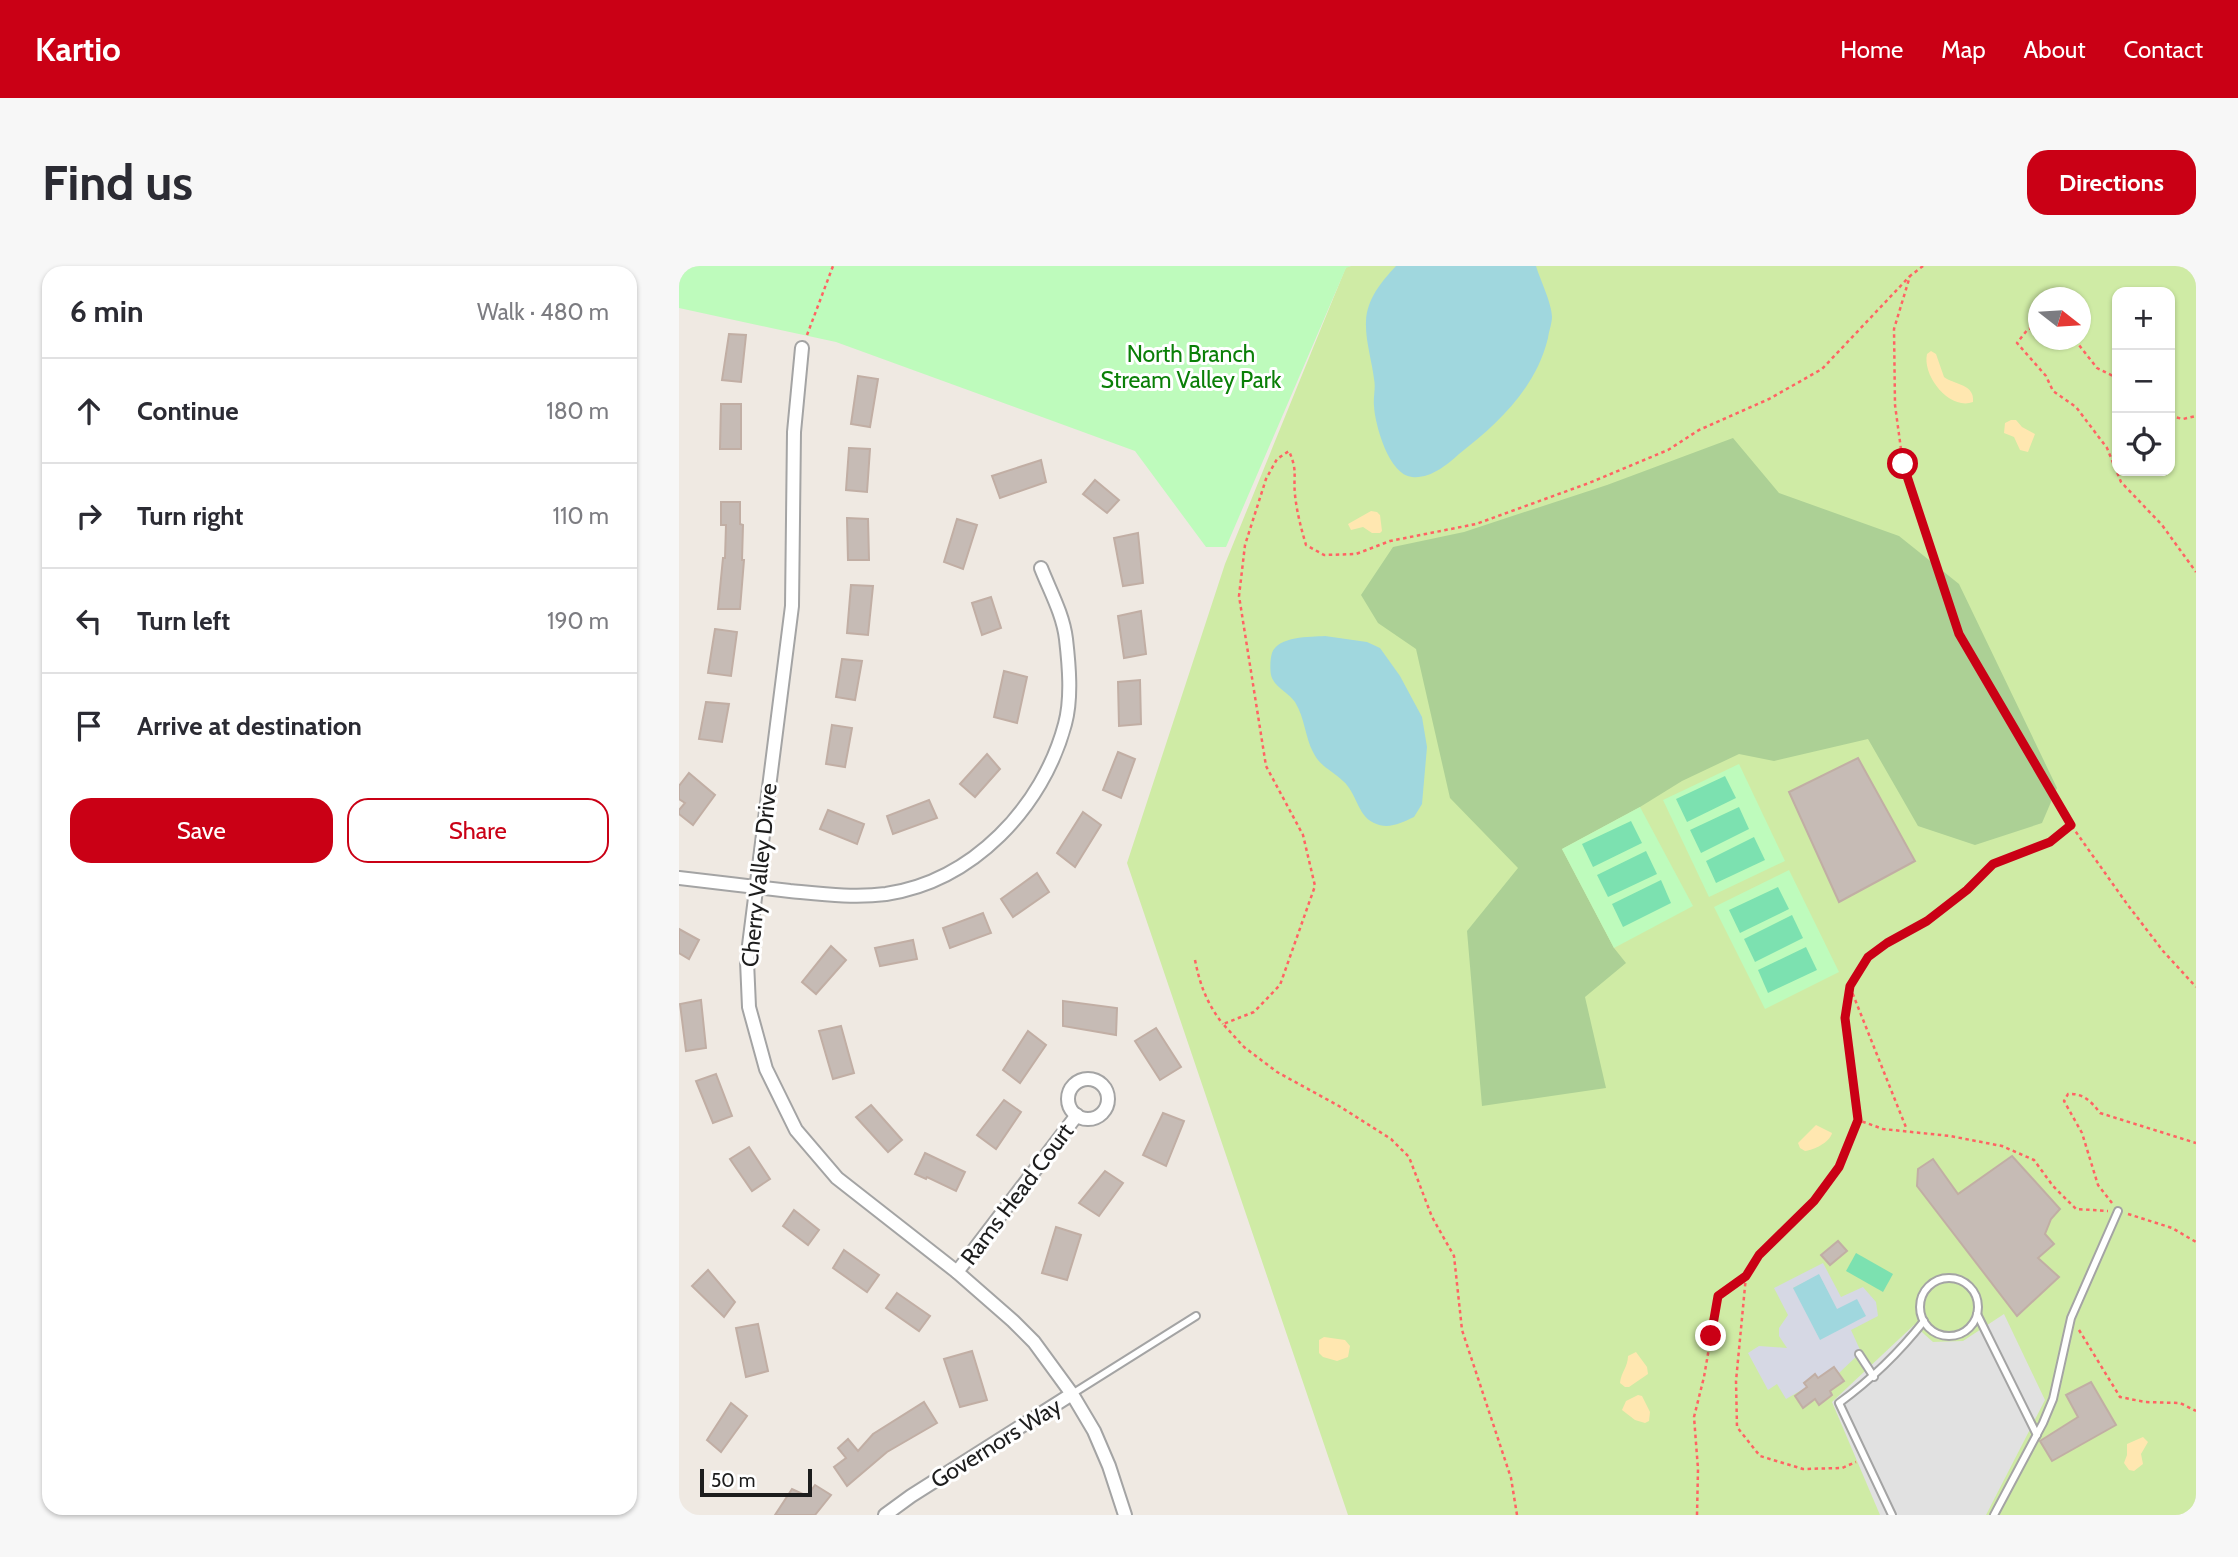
<!DOCTYPE html>
<html lang="en">
<head>
<meta charset="utf-8">
<style>
  :root { --surface:#fff; --page:#f7f7f7; --text:#2b2b33; --muted:#7c7c81; --line:#e1e1e2; --accent:#ca0015 }
  body { margin:0; font-family:Cabin,sans-serif; background:var(--page); color:var(--text) }
  .controls { position:absolute; right:21px; top:21px; display:grid; overflow:hidden; border-radius:14px; box-shadow:0 2px 5px #0004 }
  .controls button { width:63px; height:63px; display:grid; place-items:center; padding:0; border:0; border-bottom:2px solid var(--line); background:var(--surface); color:var(--text); font:35px sans-serif }
  .compass { position:absolute; left:1349px; top:21px; width:63px; height:63px; border-radius:50%; background:var(--surface); box-shadow:0 2px 5px #0004; rotate:107deg }
  .scale { position:absolute; left:21px; bottom:18px; width:112px; box-sizing:border-box; padding-left:7px; border:4px solid #1d1d1d; border-top:0; font-size:19px; line-height:24px; white-space:nowrap; color:#1d1d1d; -webkit-text-stroke:5px #fff; paint-order:stroke }
  .stop { position:absolute; width:21px; height:21px; margin:-16px; border:5px solid #ca0015; border-radius:50%; background:#fff }
  .stop.end { background:#ca0015; border-color:#fff; box-shadow:0 2px 7px #0008 }
  .list { margin:0; padding:0; list-style:none }
  h2 { display:flex; justify-content:space-between; align-items:center; height:91px; margin:0; padding:0 28px; font-size:30px }
  h2 small { font-size:23px; font-weight:400; color:var(--muted) }
  .list li { display:grid; grid-template-columns:46px 1fr auto; gap:21px; align-items:center; box-sizing:border-box; height:105px; padding:0 28px; border-top:2px solid var(--line) }
  .list b { display:block; font-size:26px; white-space:nowrap }
  .list em { font-size:23px; font-style:normal; color:var(--muted) }
  .actions { display:flex; gap:14px; padding:21px 28px }
  .actions a { flex:1; padding:16px 0; border:2px solid var(--accent); border-radius:21px; text-align:center; font-size:24px; color:var(--accent) }
  .actions .main { background:var(--accent); color:#fff }
  .icon { flex:none; width:38px; height:38px; fill:none; stroke:currentColor; stroke-width:2; stroke-linecap:round; stroke-linejoin:round }
  .map { position:relative; flex:none; width:1517px; height:1249px; overflow:hidden; border-radius:21px }
  header { display:flex; align-items:center; gap:42px; box-sizing:border-box; height:98px; padding:0 35px; background:var(--accent); color:#fff }
  header strong { font-size:33px }
  nav { display:flex; gap:38px; margin-inline-start:auto; font-size:24px }
  .intro { display:flex; align-items:center; justify-content:space-between; box-sizing:border-box; height:168px; padding:0 42px }
  h1 { margin:0; font-size:49px }
  .button { padding:18px 32px; border-radius:21px; background:var(--accent); color:#fff; font-size:24px; font-weight:700 }
  main { display:flex; gap:42px; padding:0 42px }
  aside { flex:1; background:var(--surface); border-radius:21px; box-shadow:0 2px 5px #0004 }
  .map>svg:first-child { display:block }
  .grass { fill:#cfeba5; fill-rule:evenodd }
  .forest { fill:#acd095 }
  .sand { fill:#ffe7b0 }
  .park { fill:#befbbc }
  .pitch { fill:#7ce1b0 }
  .parking { fill:#e1e1e1 }
  .plaza { fill:#d6d8e4; fill-rule:evenodd }
  .water { fill:#a0d7de }
  .building { fill:#c6bbb5; stroke:#c1aea4; stroke-width:2 }
  .lines { fill:none; stroke-linecap:round; stroke-linejoin:round }
  .lane-casing { stroke:#a4a4a4; stroke-width:10 }
  .street-casing { stroke:#a4a4a4; stroke-width:16 }
  .path { stroke:#ff6363; stroke-width:2.5; stroke-dasharray:3.5 3.5; stroke-linecap:butt }
  .lane { stroke:#fff; stroke-width:6 }
  .street { stroke:#fff; stroke-width:12 }
  .route { stroke:#ca0015; stroke-width:9 }
  .labels { text-anchor:middle; dominant-baseline:central; stroke-width:6; stroke-linejoin:round; paint-order:stroke }
  .park-label { font-size:23px; fill:#0a7f07; stroke:#fff }
  .street-label { font-size:23px; fill:#1d1d1d; stroke:#fff }
</style>
</head>
<body>
<header>
<strong>Kartio</strong>
<nav><a>Home</a><a>Map</a><a>About</a><a>Contact</a></nav>
</header>
<div class="intro"><h1>Find us</h1><a class="button">Directions</a></div>
<main>
<aside>
<h2>6 min<small>Walk · 480 m</small></h2>
<ul class="list">
<li><svg class="icon" aria-label="ahead" viewBox="0 0 24 24"><path d="M12 20V5M6 11l6-6 6 6"/></svg><div><b>Continue</b></div><em>180 m</em></li>
<li><svg class="icon" aria-label="right" viewBox="0 0 24 24"><path d="M7 20v-9h11M14 6l5 5-5 5"/></svg><div><b>Turn right</b></div><em>110 m</em></li>
<li><svg class="icon" aria-label="left" viewBox="0 0 24 24"><path d="M17 20v-9H6M10 6l-5 5 5 5"/></svg><div><b>Turn left</b></div><em>190 m</em></li>
<li><svg class="icon" aria-label="arrive" viewBox="0 0 24 24"><path d="M6 21V4h12l-3 4 3 4H6"/></svg><div><b>Arrive at destination</b></div></li>
</ul>
<div class="actions"><a class="main">Save</a><a>Share</a></div>
</aside>
<div class="map">
<svg width="1517" height="1249" viewBox="0 0 1517 1249">
  <rect width="100%" height="100%" fill="#efe9e2"/>
  <path class="grass" d="M 672,0 L 1517,0 L 1517,1249 L 669,1249 L 448,597 L 546,298 L 667,1 ZM 1438,26 L 1491,26 L 1491,205 L 1438,205 ZM 1360,32 L 1402,32 L 1402,74 L 1360,74 Z"/>
  <polygon class="forest" points="1054,172 1100,227 1220,270 1280,318 1378,522 1363,557 1296,579 1239,560 1189,473 1095,495 1060,488 1003,515 961,541 883,583 935,682 947,697 906,731 927,822 803,840 788,665 839,602 771,532 737,383 699,357 682,329 714,281 785,266 928,219"/>
  <g class="sand">
    <path d="M 1252,85 L 1257,88 L 1265,111 C 1276,119 1296,118 1294,136 C 1271,145 1243,110 1248,88 Z"/>
    <polygon points="1332,154 1337,154 1343,161 1356,168 1349,186 1341,184 1335,171 1325,167 1326,157"/>
    <polygon points="692,245 698,246 701,249 703,265 701,267 693,267 684,261 672,264 669,258"/>
    <path d="M 1137,859 L 1153,867 C 1151,876 1135,884 1126,885 L 1121,882 L 1119,877 Z"/>
    <polygon points="645,1071 666,1074 671,1080 669,1091 658,1095 644,1091 640,1087 640,1074"/>
    <path d="M 957,1086 L 968,1101 L 969,1108 L 950,1121 L 946,1121 L 941,1117 C 942,1106 949,1101 949,1090 Z"/>
    <polygon points="959,1129 963,1130 971,1146 970,1155 966,1157 956,1154 943,1144 947,1135"/>
    <polygon points="1464,1171 1469,1176 1462,1188 1464,1198 1455,1205 1450,1204 1445,1197 1448,1189 1448,1178"/>
  </g>
  <g class="park">
    <polygon points="0,0 672,0 667,2 547,281 527,281 456,185 157,76 0,42"/>
    <polygon points="1060,498 1106,595 1030,631 984,534"/>
    <polygon points="961,541 1014,640 935,682 883,583"/>
    <polygon points="1110,604 1160,706 1086,743 1035,641"/>
  </g>
  <g class="pitch">
    <polygon points="1046,510 1057,532 1008,556 997,533"/>
    <polygon points="1060,541 1070,563 1022,587 1011,564"/>
    <polygon points="952,555 963,577 914,601 903,578"/>
    <polygon points="1075,571 1086,594 1037,617 1027,595"/>
    <polygon points="967,585 978,608 929,631 918,609"/>
    <polygon points="982,614 992,637 944,661 933,638"/>
    <polygon points="1099,621 1110,643 1061,667 1050,644"/>
    <polygon points="1113,649 1124,672 1076,696 1065,673"/>
    <polygon points="1127,681 1138,704 1089,727 1079,704"/>
    <polygon points="1177,987 1214,1008 1204,1026 1167,1005"/>
  </g>
  <polygon class="parking" points="1325,1048 1366,1134 1307,1249 1201,1249 1153,1136 1235,1059 1254,1076 1284,1075"/>
  <path class="plaza" d="M 1144,997 L 1162,1031 L 1184,1021 L 1197,1036 L 1199,1050 L 1172,1064 L 1182,1086 L 1160,1107 L 1155,1101 L 1139,1112 L 1136,1109 L 1125,1116 L 1128,1121 L 1107,1133 L 1098,1118 L 1089,1124 L 1069,1087 L 1080,1080 L 1108,1082 L 1100,1070 L 1100,1062 L 1109,1049 L 1095,1022 ZM 1140,1009 L 1158,1044 L 1114,1022 Z"/>
  <g class="water">
    <path d="M 717,0 L 857,0 C 861,13 873,38 873,51 C 873,57 870,65 869,72 C 857,122 819,158 780,188 C 768,199 751,213 733,211 C 710,209 696,159 695,140 C 694,131 697,122 695,113 C 693,95 686,74 687,55 C 688,33 702,16 717,0 Z"/>
    <path d="M 646,370 L 688,376 L 701,382 L 721,410 L 743,451 L 748,481 L 743,538 L 735,551 C 722,557 709,564 695,557 C 678,549 678,527 664,515 C 653,504 641,501 634,486 C 626,471 626,452 616,436 C 609,426 595,421 592,409 C 591,404 591,393 593,387 C 599,370 631,371 646,370 Z"/>
    <polygon points="1140,1008 1158,1043 1178,1033 1187,1050 1141,1074 1114,1022"/>
  </g>
  <g class="building">
    <polygon points="50,68 67,69 62,116 43,114"/>
    <polygon points="179,110 199,113 191,161 172,158"/>
    <polygon points="42,138 62,138 62,183 41,183"/>
    <polygon points="170,182 191,183 188,226 167,224"/>
    <polygon points="362,194 367,216 321,232 313,210"/>
    <polygon points="416,214 440,234 428,247 404,228"/>
    <polygon points="42,236 61,236 61,258 64,259 63,294 65,294 61,343 39,343 44,292 46,292 47,259 42,259"/>
    <polygon points="168,252 189,253 190,294 169,294"/>
    <polygon points="278,253 298,259 284,303 265,296"/>
    <polygon points="459,267 464,317 444,320 435,272"/>
    <polygon points="172,319 194,320 189,369 168,367"/>
    <polygon points="312,331 322,362 303,369 293,337"/>
    <polygon points="462,345 467,388 445,392 439,350"/>
    <polygon points="36,363 58,366 52,410 29,407"/>
    <polygon points="163,393 183,395 176,434 157,431"/>
    <polygon points="325,405 348,411 338,457 315,451"/>
    <polygon points="461,414 462,458 440,460 439,416"/>
    <polygon points="27,436 50,438 43,476 20,473"/>
    <polygon points="153,459 173,462 166,501 147,498"/>
    <polygon points="439,486 456,493 442,532 424,524"/>
    <polygon points="308,488 321,503 296,531 281,518"/>
    <polygon points="1179,492 1236,595 1160,636 1110,526"/>
    <polygon points="10,507 36,529 14,559 0,548 0,544 6,537 0,533 0,520"/>
    <polygon points="250,534 258,552 214,568 208,550"/>
    <polygon points="149,544 185,558 178,578 141,563"/>
    <polygon points="404,546 422,559 396,601 378,587"/>
    <polygon points="358,607 370,626 334,651 322,633"/>
    <polygon points="304,647 312,667 271,682 264,662"/>
    <polygon points="0,663 20,674 10,693 0,687"/>
    <polygon points="234,674 238,693 201,700 196,682"/>
    <polygon points="152,680 167,694 137,728 123,716"/>
    <polygon points="22,734 27,782 7,785 1,738"/>
    <polygon points="384,735 438,742 437,769 384,760"/>
    <polygon points="162,760 175,807 154,813 140,765"/>
    <polygon points="477,762 502,801 481,814 456,775"/>
    <polygon points="349,765 367,779 341,817 324,804"/>
    <polygon points="37,808 53,850 34,857 17,815"/>
    <polygon points="325,834 342,846 317,883 298,869"/>
    <polygon points="192,839 223,874 209,886 177,851"/>
    <polygon points="484,847 505,855 487,900 464,889"/>
    <polygon points="70,881 91,913 73,925 51,893"/>
    <polygon points="246,887 286,906 277,925 248,911 247,913 236,908"/>
    <polygon points="1333,890 1381,943 1372,953 1366,968 1375,978 1359,992 1380,1011 1338,1050 1238,920 1239,903 1254,893 1279,928"/>
    <polygon points="426,905 444,917 420,950 400,937"/>
    <polygon points="115,944 140,964 129,979 104,960"/>
    <polygon points="377,961 402,969 388,1014 363,1007"/>
    <polygon points="1159,975 1168,985 1151,999 1142,989"/>
    <polygon points="165,984 200,1009 188,1026 154,1002"/>
    <polygon points="29,1004 56,1036 45,1051 13,1020"/>
    <polygon points="218,1027 251,1050 240,1065 207,1042"/>
    <polygon points="79,1058 89,1105 67,1111 57,1062"/>
    <polygon points="293,1085 308,1134 281,1141 265,1093"/>
    <polygon points="1155,1101 1165,1115 1151,1125 1153,1129 1140,1139 1136,1133 1124,1142 1116,1130 1128,1121 1125,1117 1136,1108 1139,1112"/>
    <polygon points="1412,1116 1437,1159 1373,1195 1361,1175 1399,1151 1387,1129"/>
    <polygon points="245,1136 258,1157 208,1186 168,1220 155,1201 167,1192 159,1182 169,1173 179,1185 194,1168"/>
    <polygon points="52,1137 68,1150 42,1186 28,1174"/>
    <polygon points="136,1219 152,1229 136,1249 96,1249 113,1223 128,1230"/>
  </g>
  <g class="lines">
    <defs>
      <g id="lane">
        <circle cx="1270" cy="1041" r="29"/>
        <polyline points="1298,1048 1358,1169"/>
        <polyline points="1180,1088 1195,1111"/>
        <polyline points="393,1128 517,1050"/>
        <path d="M 1213,1249 L 1160,1137 C 1193,1113 1219,1088 1245,1055"/>
        <polyline points="1315,1249 1364,1157 1374,1133 1392,1052 1439,945"/>
      </g>
      <g id="street">
        <polyline points="123,82 115,166 113,340 68,695 70,741 87,803 117,864 158,912 278,1006 334,1055 355,1076 393,1128 415,1165 430,1200 446,1249"/>
        <path d="M 0,612 C 37,616 74,621 111,625 C 143,628 175,632 207,628 C 294,615 364,541 386,458 C 393,432 390,399 387,373 C 384,348 371,325 362,302"/>
        <circle cx="409" cy="833" r="20"/>
        <polyline points="278,1006 398,849"/>
        <polyline points="206,1249 232,1230 393,1128"/>
      </g>
    </defs>
    <use href="#lane" class="lane-casing"/>
    <use href="#street" class="street-casing"/>
    <g class="path">
      <polyline points="1244,0 1231,10 1215,63 1216,139 1224,198 1280,368 1392,559 1448,638 1484,685 1517,721"/>
      <polyline points="1360,60 1349,63 1338,77 1367,110 1374,125 1397,141 1428,182 1442,216 1483,259 1517,306"/>
      <polyline points="128,69 154,0"/>
      <polyline points="1396,74 1418,102 1438,112"/>
      <polyline points="1491,150 1504,153 1517,150"/>
      <path d="M 516,694 C 521,719 528,738 544,758"/>
      <polyline points="1171,721 1228,864"/>
      <polyline points="1179,854 1166,752 1171,720 1189,691 1207,677 1248,655 1288,624 1314,598 1371,576 1391,560"/>
      <path d="M 1433,937 L 1419,919 L 1403,867 L 1385,835 L 1389,828 C 1404,827 1412,835 1421,847 L 1517,877"/>
      <polyline points="1449,948 1493,962 1517,976"/>
      <polyline points="1067,1010 1057,1115 1058,1161 1081,1190 1124,1203 1163,1202 1177,1196"/>
      <polyline points="1400,1064 1441,1131 1466,1136 1501,1137 1517,1145"/>
      <path d="M 838,1249 L 832,1212 L 783,1064 L 775,990 L 753,951 L 730,891 L 712,873 L 660,840 L 598,806 L 565,781 L 544,758 L 575,746 L 601,719 L 636,620 L 624,569 L 587,500 L 560,330 L 566,279 L 587,213 L 598,193 L 610,185 C 619,206 614,208 616,229 C 618,247 622,262 627,279 L 645,289 L 677,288 L 711,275 L 797,258 L 910,217 L 989,184 L 1020,164 L 1090,133 L 1143,103 L 1231,10"/>
      <polyline points="1018,1249 1019,1203 1015,1151 1025,1111 1039,1030 1067,1010 1081,989 1134,935 1160,901 1179,854 1204,863 1271,870 1323,880 1355,894 1374,920 1397,943 1429,945"/>
    </g>
    <use href="#lane" class="lane"/>
    <use href="#street" class="street"/>
  </g>
  <g class="lines">
    <polyline class="route" points="1032,1070 1039,1030 1067,1010 1080,989 1135,935 1160,901 1179,854 1166,752 1171,720 1189,691 1208,677 1248,655 1288,624 1314,598 1371,576 1392,559 1280,368 1224,198"/>
  </g>
  <g class="labels">
    <g class="park-label">
      <text x="512" y="88">North Branch<tspan x="512" dy="26">Stream Valley Park</tspan></text>
    </g>
    <g class="street-label">
      <text transform="translate(80 609) rotate(-84)">Cherry Valley Drive</text>
      <text transform="translate(338 928) rotate(-53)">Rams Head Court</text>
      <text transform="translate(317 1177) rotate(-32)">Governors Way</text>
    </g>
  </g>
</svg>
<div class="controls">
<button>+</button>
<button>−</button>
<button><svg class="icon" aria-label="locate" viewBox="0 0 24 24"><circle cx="12" cy="12" r="6"/><path d="M12 2v4M12 18v4M2 12h4M18 12h4"/></svg></button>
</div>
<svg class="compass" viewBox="-18 -18 36 36"><path d="M0-13l5 13h-10z" fill="#e53935"/><path d="M0 13l5-13h-10z" fill="#7c7c81"/></svg>
<div class="scale">50 m</div>
<div class="stop" style="left:1224px;top:198px"></div>
<div class="stop end" style="left:1032px;top:1070px"></div>
</div>
</main>
</body>
</html>
